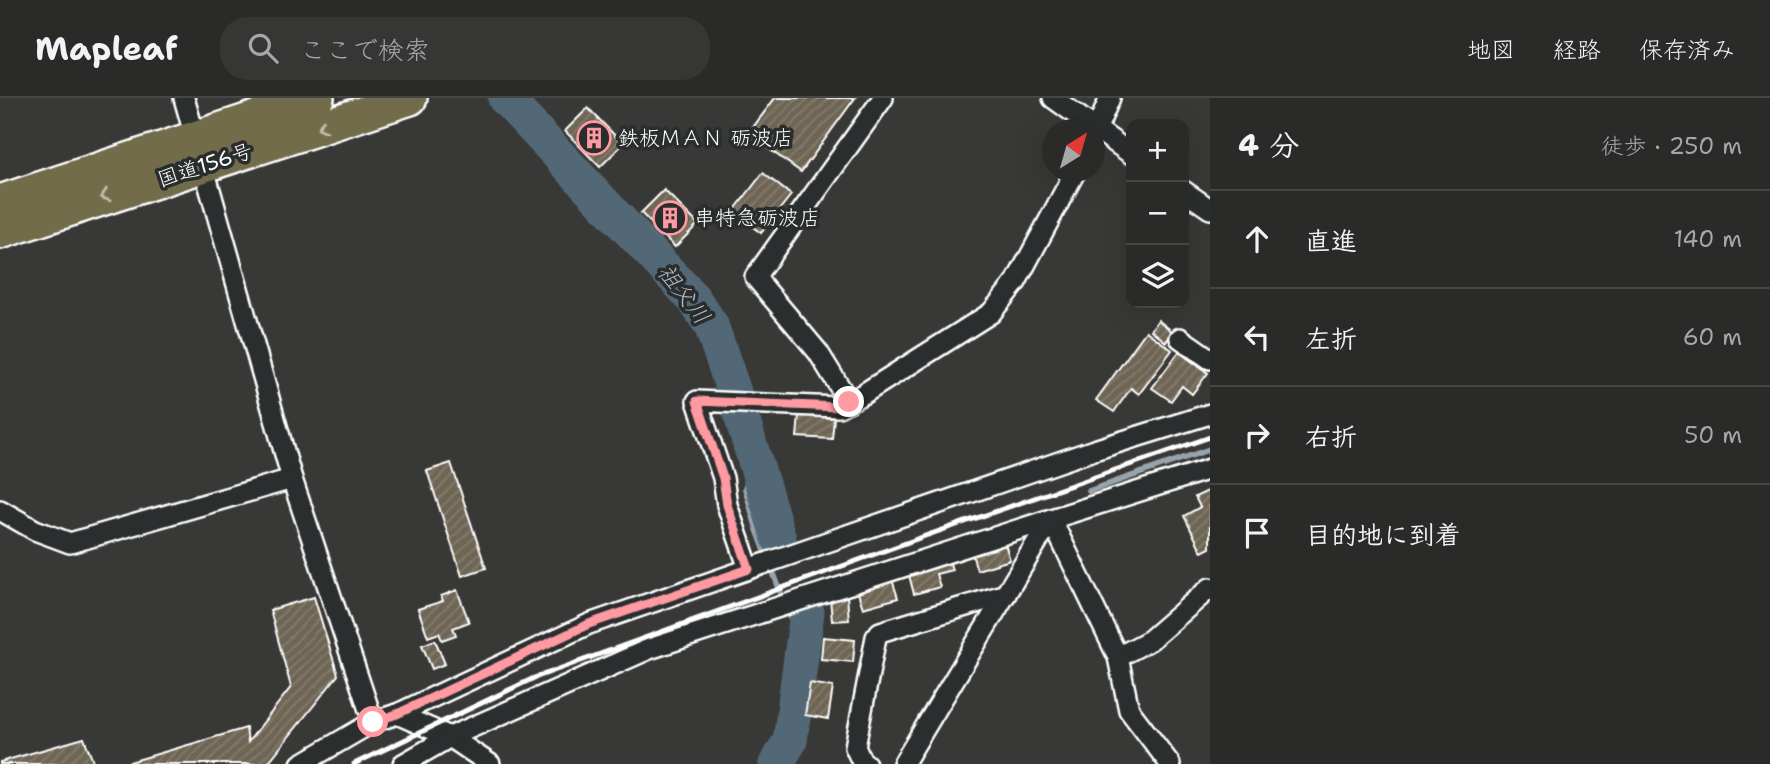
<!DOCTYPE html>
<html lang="ja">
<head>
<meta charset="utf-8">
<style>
  :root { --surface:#2a2a28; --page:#363634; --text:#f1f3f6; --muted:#a5a7a8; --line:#464645 }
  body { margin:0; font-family:"Shantell Sans","Klee One",sans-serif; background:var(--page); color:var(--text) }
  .controls { position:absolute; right:21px; top:21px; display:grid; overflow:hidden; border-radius:14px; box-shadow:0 7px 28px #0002 }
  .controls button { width:63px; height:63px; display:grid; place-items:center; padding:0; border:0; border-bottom:2px solid var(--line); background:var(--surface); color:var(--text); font:35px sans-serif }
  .compass { position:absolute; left:1042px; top:21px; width:63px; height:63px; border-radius:50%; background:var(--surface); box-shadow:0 7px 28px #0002; rotate:37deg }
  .stop { position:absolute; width:21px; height:21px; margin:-16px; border:5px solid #ff9aa2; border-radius:50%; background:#fff }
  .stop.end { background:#ff9aa2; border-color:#fff; box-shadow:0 2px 7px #0008 }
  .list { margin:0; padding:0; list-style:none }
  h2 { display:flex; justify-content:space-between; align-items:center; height:91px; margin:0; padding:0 28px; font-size:30px }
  h2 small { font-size:23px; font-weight:400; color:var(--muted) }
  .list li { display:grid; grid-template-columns:46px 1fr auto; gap:21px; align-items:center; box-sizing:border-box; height:98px; padding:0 28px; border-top:2px solid var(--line) }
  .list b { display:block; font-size:26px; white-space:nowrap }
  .list em { font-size:23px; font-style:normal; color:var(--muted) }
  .icon { flex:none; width:38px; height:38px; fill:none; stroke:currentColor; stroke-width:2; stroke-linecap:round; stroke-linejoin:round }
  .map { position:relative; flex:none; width:1210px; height:666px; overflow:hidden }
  header { display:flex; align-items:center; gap:42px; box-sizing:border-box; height:98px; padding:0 35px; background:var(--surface); border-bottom:2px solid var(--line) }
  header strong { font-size:33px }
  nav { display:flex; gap:38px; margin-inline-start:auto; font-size:24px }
  .search { width:490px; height:63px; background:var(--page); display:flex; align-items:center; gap:18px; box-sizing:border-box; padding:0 24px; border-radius:28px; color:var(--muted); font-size:26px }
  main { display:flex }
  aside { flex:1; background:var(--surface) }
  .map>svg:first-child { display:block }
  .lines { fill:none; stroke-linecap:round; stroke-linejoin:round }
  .stream { stroke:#97a4ad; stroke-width:6 }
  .river { stroke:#526776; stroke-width:35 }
  .building { fill:url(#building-hatch); stroke:#fff; stroke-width:2 }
  .minor-casing { stroke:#fff; stroke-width:24 }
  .trunk-casing { stroke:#fff; stroke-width:38 }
  .minor { stroke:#2a2d2e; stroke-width:19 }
  .trunk { stroke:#726c4b; stroke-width:33 }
  .rail { stroke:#fff; stroke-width:5 }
  .oneway { stroke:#c0bdae }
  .route { stroke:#ff9aa2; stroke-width:9 }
  .labels { text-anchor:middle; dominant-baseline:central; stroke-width:7; stroke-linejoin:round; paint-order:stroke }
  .poi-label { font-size:21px; fill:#fff; stroke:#2a2d2e; text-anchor:start }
  .street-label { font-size:21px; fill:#fff; stroke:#2a2d2e }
  .water-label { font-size:23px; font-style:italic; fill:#b1bbc1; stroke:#2a2d2e }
</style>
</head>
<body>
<header>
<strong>Mapleaf</strong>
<div class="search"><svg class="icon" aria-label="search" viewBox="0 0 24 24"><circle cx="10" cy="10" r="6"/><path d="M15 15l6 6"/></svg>ここで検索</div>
<nav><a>地図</a><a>経路</a><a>保存済み</a></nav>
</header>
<main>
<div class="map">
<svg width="1210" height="666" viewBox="0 0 1210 666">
  <defs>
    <pattern id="building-hatch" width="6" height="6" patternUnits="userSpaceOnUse" patternTransform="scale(1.75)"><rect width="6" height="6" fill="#6e6555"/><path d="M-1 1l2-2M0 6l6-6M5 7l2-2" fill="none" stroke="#847c6e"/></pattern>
  </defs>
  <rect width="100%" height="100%" fill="#383836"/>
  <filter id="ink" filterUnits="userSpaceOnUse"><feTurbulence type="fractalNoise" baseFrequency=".0143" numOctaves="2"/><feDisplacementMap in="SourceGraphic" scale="14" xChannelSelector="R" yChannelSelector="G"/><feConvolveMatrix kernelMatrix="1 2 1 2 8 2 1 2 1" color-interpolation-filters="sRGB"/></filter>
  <g filter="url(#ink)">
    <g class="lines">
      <g class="stream">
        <polyline points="756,366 745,390 757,431 790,519"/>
        <polyline points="1089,393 1210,351"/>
      </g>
      <g class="river">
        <polyline points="505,0 693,200 711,227 733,291 779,441"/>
        <polyline points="776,666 790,643 807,514"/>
      </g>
    </g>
    <g class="building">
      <polygon points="775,0 855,0 801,74 748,36"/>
      <polygon points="588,10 623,46 600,69 565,33"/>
      <polygon points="763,75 791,97 761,135 733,114"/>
      <polygon points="664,92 698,126 675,149 641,115"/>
      <polygon points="1158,222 1173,234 1166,244 1151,232"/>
      <polygon points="1146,233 1172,252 1139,296 1131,290 1114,314 1096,302"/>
      <polygon points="1179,254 1208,275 1192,296 1182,288 1171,303 1152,290"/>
      <polygon points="799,317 834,320 832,341 797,339"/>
      <polygon points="451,365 486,470 462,478 427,373"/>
      <polygon points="1210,392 1210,450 1202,454 1184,418 1200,409 1195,399"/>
      <polygon points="1003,439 1010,462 977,472 970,450"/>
      <polygon points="948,459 952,472 936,476 940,489 914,496 907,470"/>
      <polygon points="891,478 898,500 863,510 856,489"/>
      <polygon points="457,492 469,524 453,530 456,537 442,542 439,535 428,539 418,511 443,503 441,498"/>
      <polygon points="847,498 849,522 832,523 830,499"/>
      <polygon points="314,499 338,577 267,666 123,666 246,630 248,644 291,589 270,512"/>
      <polygon points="823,539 855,542 853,564 821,561"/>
      <polygon points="435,542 445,566 432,571 422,547"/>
      <polygon points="810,585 833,589 828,621 805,617"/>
      <polygon points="84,640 94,666 0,666 0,664"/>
    </g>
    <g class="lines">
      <defs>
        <g id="minor">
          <polyline points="184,0 292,381 373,624"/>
          <polyline points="1053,0 1131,56"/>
          <polyline points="1094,37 1110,0"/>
          <polyline points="1184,93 1210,111"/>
          <polyline points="1180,240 1210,261"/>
          <polyline points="849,304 818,254 755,179 883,0"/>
          <polyline points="0,412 35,432 70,445 292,381"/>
          <polyline points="749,471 727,407 723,380 697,303 839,309 863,296 991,215 1016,184 1075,74"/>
          <polyline points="1118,559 1150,542 1210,490"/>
          <polyline points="397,616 450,639 490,666"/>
          <polyline points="301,666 373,624 397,616 589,526 1094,352 1210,316"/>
          <polyline points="403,666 450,639 649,551 1051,421 1118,559 1129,612 1170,666"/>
          <polyline points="866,666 861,662 855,649 876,539 880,534 1006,496"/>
          <polyline points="903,666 1051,421 1210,371"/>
        </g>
        <g id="trunk">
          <polyline points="0,104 317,0"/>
          <polyline points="0,134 410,0"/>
        </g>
      </defs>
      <use href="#minor" class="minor-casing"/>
      <use href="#trunk" class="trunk-casing"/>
      <use href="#minor" class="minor"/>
      <use href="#trunk" class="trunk"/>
      <polyline class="rail" points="354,666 534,580 925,438 1210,339"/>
    </g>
    <defs><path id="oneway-chevron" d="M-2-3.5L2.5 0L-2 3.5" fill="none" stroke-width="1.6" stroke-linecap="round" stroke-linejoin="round" transform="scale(1.75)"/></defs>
    <g class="oneway">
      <use href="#oneway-chevron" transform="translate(322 29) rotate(162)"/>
      <use href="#oneway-chevron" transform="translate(105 98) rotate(162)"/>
    </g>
  </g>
  <g class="lines" filter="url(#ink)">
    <polyline class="route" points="373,624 397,616 589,526 749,471 727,407 723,380 697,303 839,309 849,304"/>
  </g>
  <defs>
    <symbol id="building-ring" viewBox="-11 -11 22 22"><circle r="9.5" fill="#2a2d2e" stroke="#ff9aa2" stroke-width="1.5"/><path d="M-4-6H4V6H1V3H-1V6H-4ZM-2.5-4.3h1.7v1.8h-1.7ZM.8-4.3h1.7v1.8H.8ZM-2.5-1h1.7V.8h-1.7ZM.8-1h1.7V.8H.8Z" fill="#ff9aa2"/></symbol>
  </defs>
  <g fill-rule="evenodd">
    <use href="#building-ring" x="575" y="21" width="38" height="38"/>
    <use href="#building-ring" x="651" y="101" width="38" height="38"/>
  </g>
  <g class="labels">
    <g class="poi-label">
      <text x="618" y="40">鉄板ＭＡＮ 砺波店</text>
      <text x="694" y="120">串特急砺波店</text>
    </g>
    <g class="street-label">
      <text transform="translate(205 67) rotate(-18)">国道156号</text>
    </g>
    <g class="water-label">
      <text transform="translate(684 196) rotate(52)">祖父川</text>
    </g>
  </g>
</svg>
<div class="controls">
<button>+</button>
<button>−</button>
<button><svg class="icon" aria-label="layers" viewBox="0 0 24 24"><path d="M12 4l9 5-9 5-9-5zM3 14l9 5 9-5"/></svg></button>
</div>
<svg class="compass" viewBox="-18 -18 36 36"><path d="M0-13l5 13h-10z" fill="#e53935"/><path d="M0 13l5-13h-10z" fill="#a5a7a8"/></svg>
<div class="stop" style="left:373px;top:624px"></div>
<div class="stop end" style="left:849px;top:304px"></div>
</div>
<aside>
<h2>4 分<small>徒歩 · 250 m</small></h2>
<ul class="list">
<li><svg class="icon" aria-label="ahead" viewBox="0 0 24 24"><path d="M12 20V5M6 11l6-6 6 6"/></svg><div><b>直進</b></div><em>140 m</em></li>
<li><svg class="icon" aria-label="left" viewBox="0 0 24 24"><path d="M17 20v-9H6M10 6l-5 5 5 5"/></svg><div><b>左折</b></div><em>60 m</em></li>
<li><svg class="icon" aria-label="right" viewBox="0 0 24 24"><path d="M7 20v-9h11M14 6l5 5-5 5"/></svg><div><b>右折</b></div><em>50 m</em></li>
<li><svg class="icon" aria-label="arrive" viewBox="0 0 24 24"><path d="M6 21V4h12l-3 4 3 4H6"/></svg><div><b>目的地に到着</b></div></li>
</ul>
</aside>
</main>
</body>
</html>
